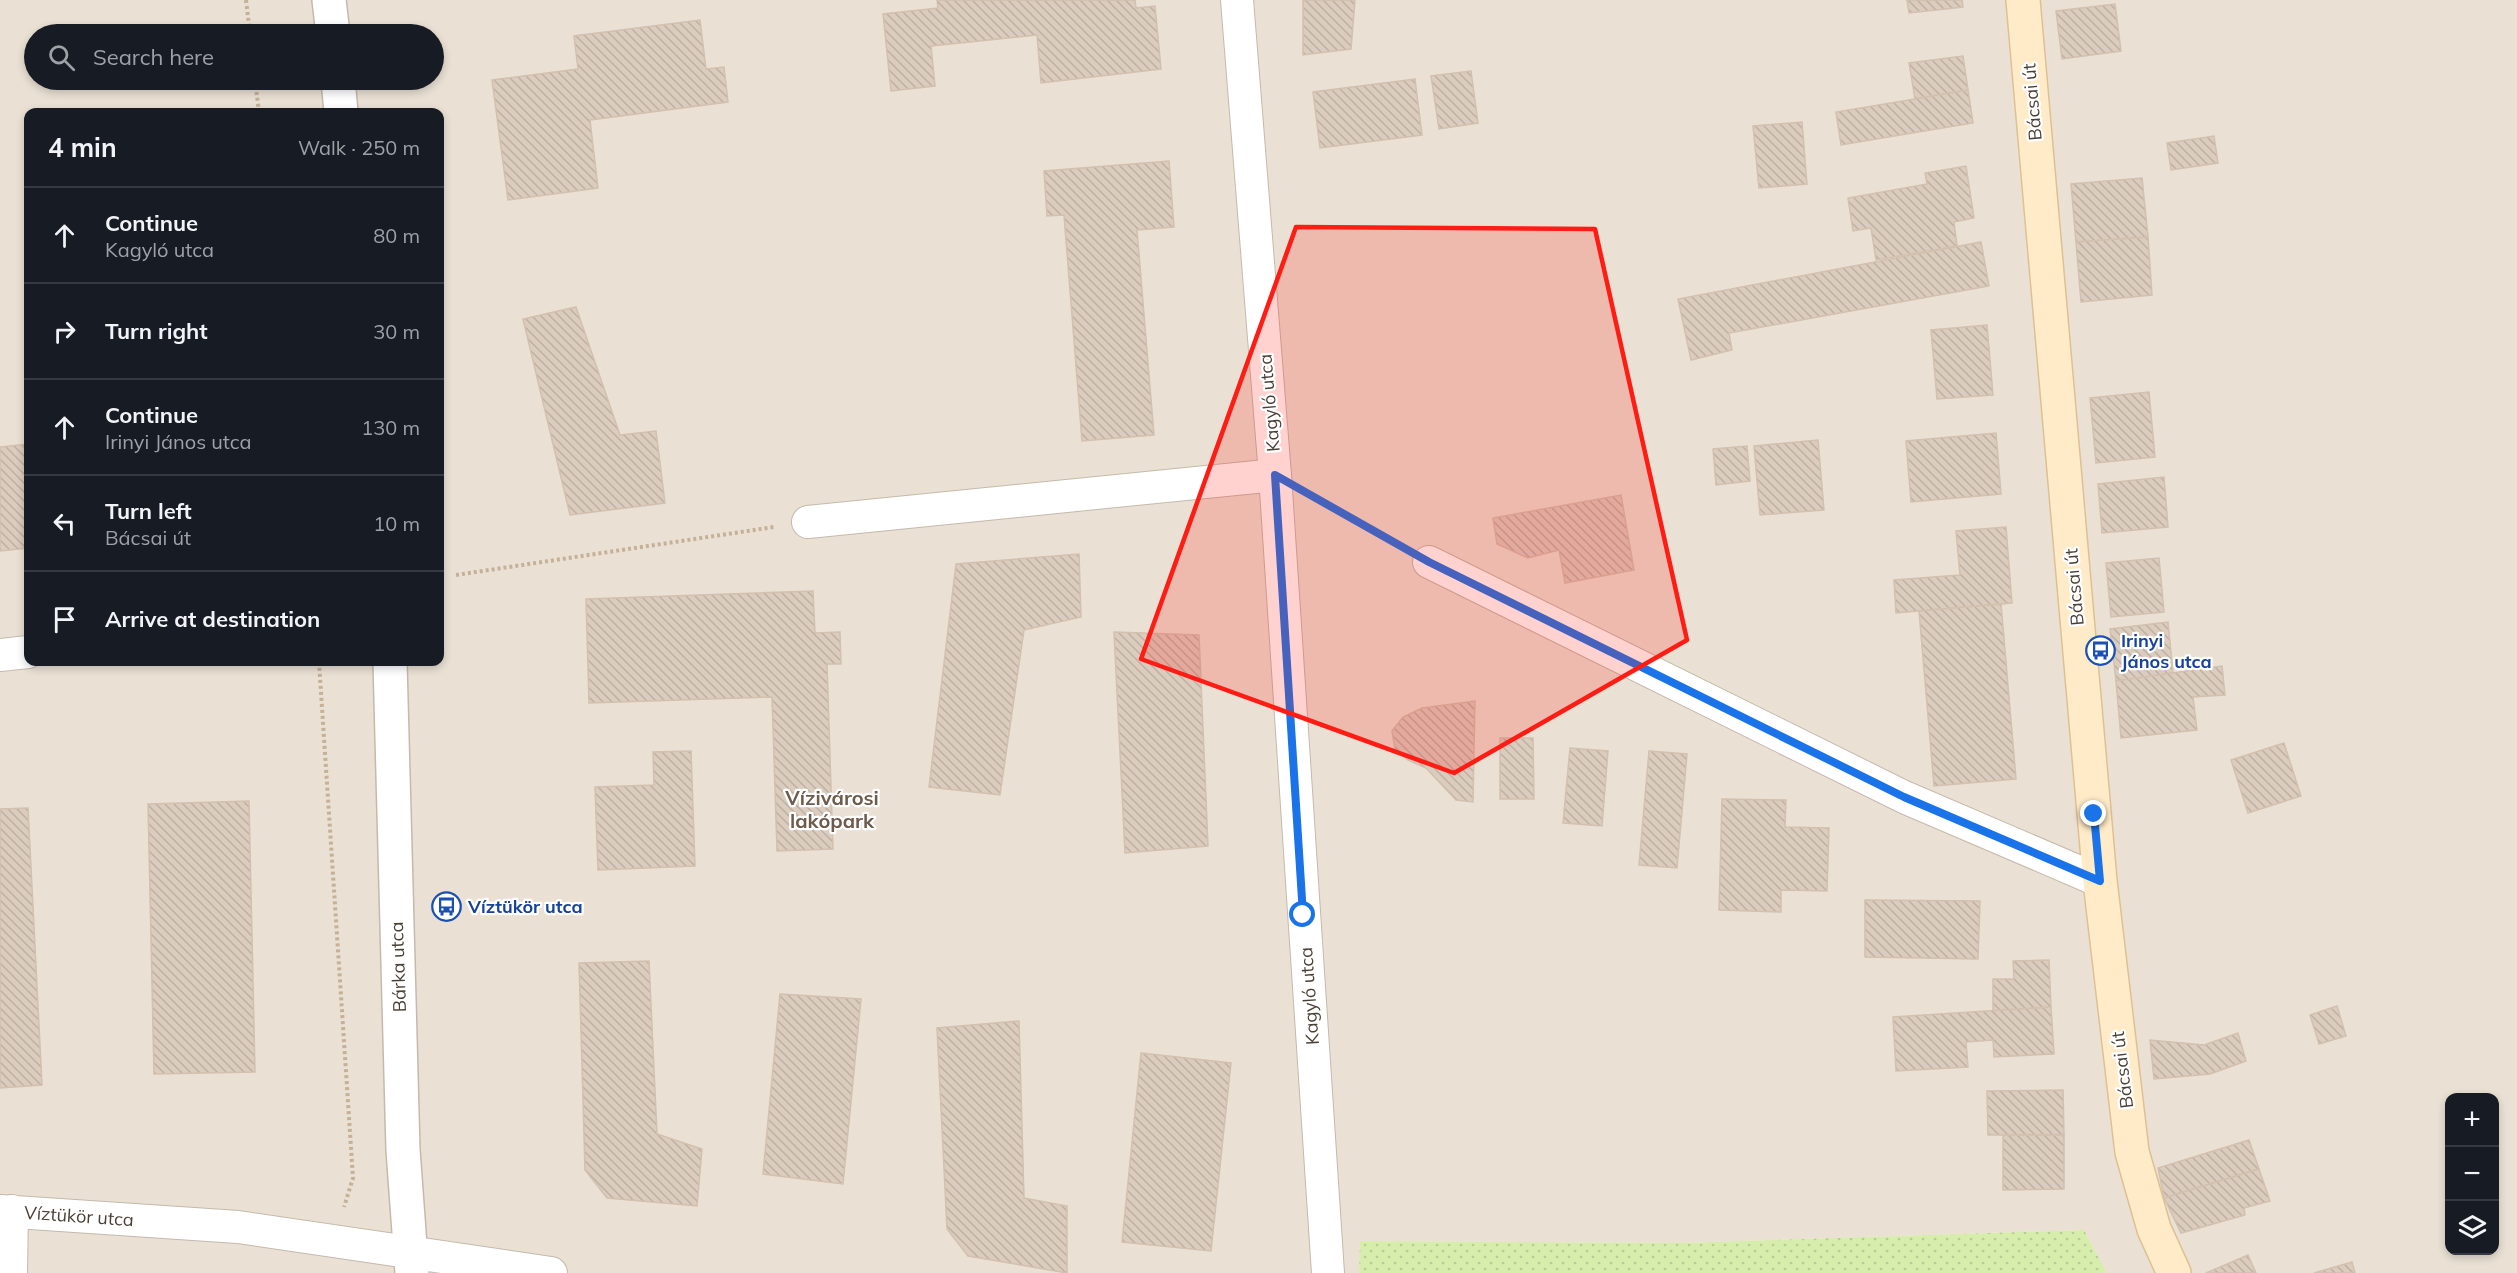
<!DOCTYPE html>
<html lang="en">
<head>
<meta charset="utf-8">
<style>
  :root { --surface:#171b24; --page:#20242c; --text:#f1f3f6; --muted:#9ea1a6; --line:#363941 }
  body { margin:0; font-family:Mulish,sans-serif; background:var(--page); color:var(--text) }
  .controls { position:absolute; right:18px; bottom:18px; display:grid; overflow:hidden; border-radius:12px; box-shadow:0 3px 9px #0003 }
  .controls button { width:54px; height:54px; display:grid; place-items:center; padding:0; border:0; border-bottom:2px solid var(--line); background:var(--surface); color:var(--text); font:30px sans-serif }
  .stop { position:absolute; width:18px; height:18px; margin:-14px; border:4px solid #1a73e8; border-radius:50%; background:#fff }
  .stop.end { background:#1a73e8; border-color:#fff; box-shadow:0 2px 6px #0008 }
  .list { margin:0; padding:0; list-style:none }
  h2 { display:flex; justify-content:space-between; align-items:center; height:78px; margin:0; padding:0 24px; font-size:26px }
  h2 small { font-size:20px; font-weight:400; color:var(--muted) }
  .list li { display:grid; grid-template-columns:39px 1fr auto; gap:18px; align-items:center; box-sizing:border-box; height:96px; padding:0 24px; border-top:2px solid var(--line) }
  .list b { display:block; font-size:22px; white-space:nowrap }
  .list p { margin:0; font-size:20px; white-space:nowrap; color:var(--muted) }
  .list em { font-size:20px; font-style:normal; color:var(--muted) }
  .icon { flex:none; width:33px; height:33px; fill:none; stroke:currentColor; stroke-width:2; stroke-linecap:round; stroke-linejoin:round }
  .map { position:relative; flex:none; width:2517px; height:1273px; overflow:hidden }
  .search { position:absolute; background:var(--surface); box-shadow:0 3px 9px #0003; left:24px; top:24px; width:420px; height:66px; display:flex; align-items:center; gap:15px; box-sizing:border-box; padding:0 21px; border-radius:33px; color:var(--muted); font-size:22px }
  .panel { position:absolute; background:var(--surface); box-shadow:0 3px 9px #0003; left:24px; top:108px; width:420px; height:558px; border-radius:12px }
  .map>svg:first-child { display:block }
  .residential { fill:#eae1d4; fill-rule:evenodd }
  .green { fill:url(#green-dots) }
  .building { fill:url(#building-back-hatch); stroke:#d3c0ae; stroke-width:1.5 }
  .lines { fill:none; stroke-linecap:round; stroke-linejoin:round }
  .minor-casing { stroke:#c5b9ab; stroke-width:34 }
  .tertiary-casing { stroke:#c5b9ab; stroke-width:36 }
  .secondary-casing { stroke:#ddc194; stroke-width:36 }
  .path { stroke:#c5b098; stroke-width:4; stroke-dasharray:3 3; stroke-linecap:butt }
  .minor { stroke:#fff; stroke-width:32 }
  .tertiary { stroke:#fff; stroke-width:33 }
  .secondary { stroke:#ffebc7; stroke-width:33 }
  .route { stroke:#1a73e8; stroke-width:8 }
  .marked { fill:#ff1c14; fill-opacity:0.2; stroke:#ff1c14; stroke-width:4.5; stroke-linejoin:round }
  .labels { text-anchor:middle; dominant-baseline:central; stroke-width:4.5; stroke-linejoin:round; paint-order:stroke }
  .street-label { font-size:18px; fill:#493f35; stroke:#fff }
  .transit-label { font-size:18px; font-weight:bold; fill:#164399; stroke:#fff; text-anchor:start }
  .neighbourhood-label { font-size:20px; font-weight:bold; fill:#6d5b4b; stroke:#fff }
</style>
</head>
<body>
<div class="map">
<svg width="2517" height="1273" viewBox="0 0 2517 1273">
  <defs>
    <pattern id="green-dots" width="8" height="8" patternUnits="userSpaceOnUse" patternTransform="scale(1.5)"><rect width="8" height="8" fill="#d7edac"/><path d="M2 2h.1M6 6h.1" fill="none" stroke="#bacc95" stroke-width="1.8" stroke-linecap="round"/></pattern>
    <pattern id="building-back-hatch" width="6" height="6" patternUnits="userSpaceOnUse" patternTransform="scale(1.5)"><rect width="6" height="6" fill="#dbccbe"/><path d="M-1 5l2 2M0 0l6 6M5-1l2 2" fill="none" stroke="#bdb0a4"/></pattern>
  </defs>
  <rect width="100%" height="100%" fill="#f5efe7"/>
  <path class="residential" d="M 0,0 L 2517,0 L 2517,1273 L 2107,1273 L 2084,1230 L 1680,1243 L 1361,1241 L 1359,1273 L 0,1273 ZM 34,34 L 434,34 L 434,80 L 34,80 ZM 28,112 L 440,112 L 440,662 L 28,662 ZM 2450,1098 L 2494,1098 L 2494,1250 L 2450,1250 Z"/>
  <polygon class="green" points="2084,1230 2107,1273 1359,1273 1360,1241 1680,1243"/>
  <g class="building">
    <polygon points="937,0 1135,0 1136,8 1155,6 1161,69 1041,83 1037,35 931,46 935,86 891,91 883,14 938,8"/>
    <polygon points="1303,0 1355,0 1351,49 1303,55"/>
    <polygon points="1907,0 1962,0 1963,7 1909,13"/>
    <polygon points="2115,4 2121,51 2062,59 2056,11"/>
    <polygon points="700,20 706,69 724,67 728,102 590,120 598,188 508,200 492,80 578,69 574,36"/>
    <polygon points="1963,56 1968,90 1915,99 1909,63"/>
    <polygon points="1471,71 1478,123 1439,129 1431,76"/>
    <polygon points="1415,79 1422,135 1320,148 1313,92"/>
    <polygon points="1968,90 1973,123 1841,145 1836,112"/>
    <polygon points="1802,122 1807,184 1759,188 1753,126"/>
    <polygon points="2214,136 2218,163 2171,170 2167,143"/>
    <polygon points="1169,161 1174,227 1137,230 1154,435 1082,441 1064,215 1047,216 1044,171"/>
    <polygon points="1966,166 1974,218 1954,222 1957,246 1876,260 1871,228 1853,231 1848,198 1927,184 1925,173"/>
    <polygon points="2142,178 2148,237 2076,242 2071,184"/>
    <polygon points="2148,237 2152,295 2081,302 2076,242"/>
    <polygon points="1981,242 1989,286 1729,333 1732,350 1691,360 1678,299"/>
    <polygon points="576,307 620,435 656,431 665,503 570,515 523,319"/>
    <polygon points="1987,325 1993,395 1937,399 1931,330"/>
    <polygon points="2149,392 2155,457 2096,463 2090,398"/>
    <polygon points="1996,433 2001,494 1911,502 1906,441"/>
    <polygon points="1818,440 1824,510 1760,515 1754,446"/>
    <polygon points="28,444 28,548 0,551 0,447"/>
    <polygon points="1747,446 1750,481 1716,485 1713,449"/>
    <polygon points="2164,477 2168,527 2102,533 2098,484"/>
    <polygon points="1621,495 1634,570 1565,583 1559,550 1528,558 1497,544 1493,518"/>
    <polygon points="2006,527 2012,603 1896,613 1894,580 1960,575 1956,531"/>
    <polygon points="1079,554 1081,617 1024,630 1000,795 929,787 956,564"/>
    <polygon points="2159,558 2164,612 2111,617 2106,563"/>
    <polygon points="813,591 815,633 840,632 841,664 827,664 833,849 777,851 772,697 589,703 586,599"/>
    <polygon points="2001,604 2016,779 1934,786 1919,611"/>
    <polygon points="2168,622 2173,673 2116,681 2110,629"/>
    <polygon points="1114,632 1199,635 1208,846 1125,853"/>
    <polygon points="2222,666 2225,695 2193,697 2197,730 2121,738 2116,681"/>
    <polygon points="1475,701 1473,802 1456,800 1426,768 1408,760 1395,749 1392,731 1403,717 1422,708"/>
    <polygon points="1500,738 1533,738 1534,799 1500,799"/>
    <polygon points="2284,743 2301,796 2248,813 2231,760"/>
    <polygon points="1570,748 1608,751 1602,826 1563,823"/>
    <polygon points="691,751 695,866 598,870 595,787 654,785 653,752"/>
    <polygon points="1649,751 1687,754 1677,868 1639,865"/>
    <polygon points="1722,799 1786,800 1785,827 1829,828 1827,891 1781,890 1781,912 1719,910"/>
    <polygon points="249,801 255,1072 154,1074 148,804"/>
    <polygon points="28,808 42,1085 0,1088 0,809"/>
    <polygon points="1865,900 1980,901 1978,959 1865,957"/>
    <polygon points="2049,960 2051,1007 1993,1011 1993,979 2014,979 2013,961"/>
    <polygon points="649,961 657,1134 702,1149 697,1206 607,1198 585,1170 579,963"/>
    <polygon points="780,994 861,999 843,1184 763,1174"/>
    <polygon points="2337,1006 2346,1036 2319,1044 2310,1015"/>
    <polygon points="2051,1007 2054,1054 1994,1057 1993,1040 1966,1042 1968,1067 1896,1071 1893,1017"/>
    <polygon points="1019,1021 1024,1198 1067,1206 1067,1273 968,1256 947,1229 937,1028"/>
    <polygon points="2238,1033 2246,1061 2210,1074 2154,1079 2150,1040 2204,1045"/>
    <polygon points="1141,1053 1231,1063 1211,1251 1122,1242"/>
    <polygon points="2063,1090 2064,1135 1988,1135 1987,1091"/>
    <polygon points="2003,1135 2064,1135 2064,1189 2003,1190"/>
    <polygon points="2249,1140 2259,1169 2164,1198 2158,1168"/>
    <polygon points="2259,1169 2270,1201 2244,1208 2245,1215 2181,1233 2164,1198"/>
    <polygon points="2248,1255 2256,1273 2206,1273"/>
    <polygon points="2352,1262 2355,1273 2314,1273"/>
  </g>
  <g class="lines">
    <defs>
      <g id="minor">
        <polyline points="1237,0 1275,475 1328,1273"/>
        <polyline points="808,522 1275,475"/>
        <polyline points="1429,562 1904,797 2100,881"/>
        <polyline points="0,655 28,652"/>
        <polyline points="0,1211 238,1227 551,1273"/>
        <polyline points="11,1273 12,1211"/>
      </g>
      <g id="tertiary">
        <polyline points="329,0 333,34"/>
        <polyline points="338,80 341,112"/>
        <polyline points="390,662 403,1150 412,1273"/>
      </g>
      <polyline id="secondary" points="2023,0 2100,881 2132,1152 2154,1229 2174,1273"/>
    </defs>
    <use href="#minor" class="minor-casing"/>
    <use href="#tertiary" class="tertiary-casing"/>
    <use href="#secondary" class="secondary-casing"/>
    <g class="path">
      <polyline points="246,0 250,34"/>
      <polyline points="255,80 259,112"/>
      <polyline points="1312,496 1400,545"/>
      <polyline points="456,575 774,527"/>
      <polyline points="319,662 353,1178 344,1207"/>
    </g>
    <use href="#minor" class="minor"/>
    <use href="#tertiary" class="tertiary"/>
    <use href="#secondary" class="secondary"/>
  </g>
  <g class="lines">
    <polyline class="route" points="1303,915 1275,475 1429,562 1904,797 2100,881 2094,814"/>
  </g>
  <path class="marked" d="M 1296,227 L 1595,229 L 1687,640 L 1454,773 L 1141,659 Z"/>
  <defs>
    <symbol id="bus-ring" viewBox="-11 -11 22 22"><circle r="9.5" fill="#fff" stroke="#1a4fb4" stroke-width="1.5"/><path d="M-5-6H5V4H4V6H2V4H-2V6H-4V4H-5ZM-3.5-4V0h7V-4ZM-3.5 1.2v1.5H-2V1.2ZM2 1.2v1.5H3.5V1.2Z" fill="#1a4fb4"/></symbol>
  </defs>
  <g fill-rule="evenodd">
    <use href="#bus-ring" x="2084" y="634" width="33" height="33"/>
    <use href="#bus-ring" x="430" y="890" width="33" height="33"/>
  </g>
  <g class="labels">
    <g class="street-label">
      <text transform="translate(2032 102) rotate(-95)">Bácsai út</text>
      <text transform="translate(1269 403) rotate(-95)">Kagyló utca</text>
      <text transform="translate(2074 587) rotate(-95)">Bácsai út</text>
      <text transform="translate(398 967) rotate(-92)">Bárka utca</text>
      <text transform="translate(1309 996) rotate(-94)">Kagyló utca</text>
      <text transform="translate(2122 1070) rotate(-97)">Bácsai út</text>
      <text transform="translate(79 1216) rotate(4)">Víztükör utca</text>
    </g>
    <g class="transit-label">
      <text x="2121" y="640">Irinyi<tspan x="2121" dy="21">János utca</tspan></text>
      <text x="468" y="906">Víztükör utca</text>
    </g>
    <g class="neighbourhood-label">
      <text x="832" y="797">Vízivárosi<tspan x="832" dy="23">lakópark</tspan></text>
    </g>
  </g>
</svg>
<div class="controls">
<button>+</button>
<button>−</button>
<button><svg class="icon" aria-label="layers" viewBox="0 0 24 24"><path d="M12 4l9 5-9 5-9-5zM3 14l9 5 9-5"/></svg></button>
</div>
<div class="stop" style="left:1303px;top:915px"></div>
<div class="stop end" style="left:2094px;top:814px"></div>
<div class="search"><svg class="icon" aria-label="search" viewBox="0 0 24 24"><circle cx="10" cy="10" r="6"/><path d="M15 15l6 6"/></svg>Search here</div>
<section class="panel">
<h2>4 min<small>Walk · 250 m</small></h2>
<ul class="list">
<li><svg class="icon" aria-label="ahead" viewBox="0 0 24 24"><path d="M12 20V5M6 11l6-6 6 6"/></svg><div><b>Continue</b><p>Kagyló utca</p></div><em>80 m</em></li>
<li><svg class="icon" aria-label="right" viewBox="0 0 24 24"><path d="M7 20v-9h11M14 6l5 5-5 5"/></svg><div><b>Turn right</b></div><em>30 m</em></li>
<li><svg class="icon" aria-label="ahead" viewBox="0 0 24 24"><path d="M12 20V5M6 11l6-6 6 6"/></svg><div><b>Continue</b><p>Irinyi János utca</p></div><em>130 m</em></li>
<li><svg class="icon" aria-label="left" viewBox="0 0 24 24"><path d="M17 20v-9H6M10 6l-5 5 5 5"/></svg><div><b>Turn left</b><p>Bácsai út</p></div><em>10 m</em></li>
<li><svg class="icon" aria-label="arrive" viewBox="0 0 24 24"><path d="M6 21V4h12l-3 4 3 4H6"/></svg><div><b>Arrive at destination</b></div></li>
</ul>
</section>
</div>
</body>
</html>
